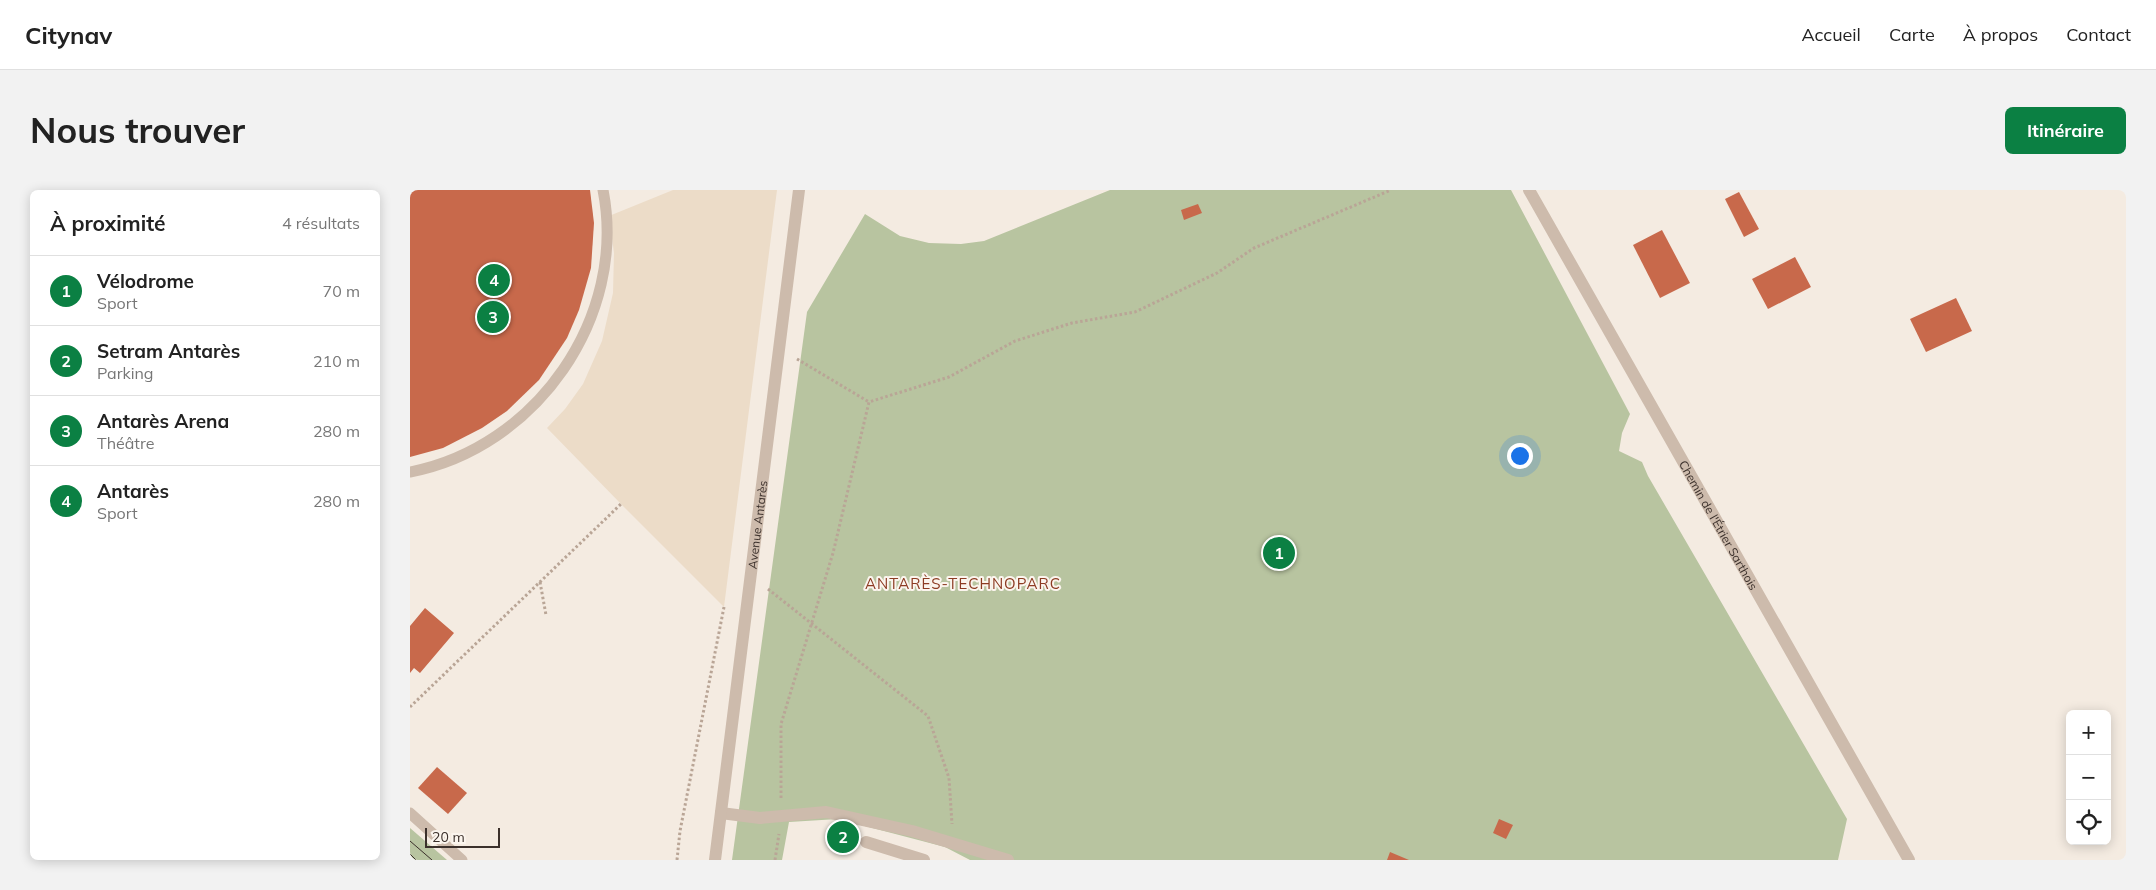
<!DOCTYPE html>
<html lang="fr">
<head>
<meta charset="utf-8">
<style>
  :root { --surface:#fff; --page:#f2f2f2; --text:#222; --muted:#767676; --line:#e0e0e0; --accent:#0b8043 }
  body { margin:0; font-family:Mulish,sans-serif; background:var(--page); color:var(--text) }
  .controls { position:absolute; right:15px; bottom:15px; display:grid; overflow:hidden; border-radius:8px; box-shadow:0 2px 12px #0003 }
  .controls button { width:45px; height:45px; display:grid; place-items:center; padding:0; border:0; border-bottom:1px solid var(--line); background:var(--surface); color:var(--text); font:25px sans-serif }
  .scale { position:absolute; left:15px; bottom:12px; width:75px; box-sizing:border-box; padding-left:5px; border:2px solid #3b302b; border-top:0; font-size:14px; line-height:18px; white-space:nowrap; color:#3b302b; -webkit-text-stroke:4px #fbf5ee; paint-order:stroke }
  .you { position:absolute; left:1109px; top:265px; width:18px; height:18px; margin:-12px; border:4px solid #fff; border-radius:50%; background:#1a73e8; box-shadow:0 0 0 8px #1a73e833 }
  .badge { display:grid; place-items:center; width:32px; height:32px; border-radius:50%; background:var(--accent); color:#fff; font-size:16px; font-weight:700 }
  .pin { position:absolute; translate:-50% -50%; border:2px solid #fff; box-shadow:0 1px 5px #0006 }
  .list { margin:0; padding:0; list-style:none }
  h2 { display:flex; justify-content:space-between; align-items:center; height:65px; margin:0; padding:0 20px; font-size:21px }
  h2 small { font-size:16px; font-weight:400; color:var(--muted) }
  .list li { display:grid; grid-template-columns:32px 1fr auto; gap:15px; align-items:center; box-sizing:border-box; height:70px; padding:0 20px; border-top:1px solid var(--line) }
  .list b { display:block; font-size:19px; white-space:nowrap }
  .list p { margin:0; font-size:16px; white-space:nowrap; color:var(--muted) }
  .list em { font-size:16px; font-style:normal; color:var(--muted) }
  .icon { flex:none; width:28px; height:28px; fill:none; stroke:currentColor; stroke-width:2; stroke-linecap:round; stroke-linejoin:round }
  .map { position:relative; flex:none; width:1716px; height:670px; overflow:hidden; border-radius:8px }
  header { display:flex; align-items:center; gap:30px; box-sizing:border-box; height:70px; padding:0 25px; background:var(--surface); border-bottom:1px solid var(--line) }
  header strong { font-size:24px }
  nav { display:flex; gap:28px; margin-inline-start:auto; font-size:18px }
  .intro { display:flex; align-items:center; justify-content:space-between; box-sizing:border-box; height:120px; padding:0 30px }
  h1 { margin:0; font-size:35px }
  .button { padding:12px 22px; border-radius:8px; background:var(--accent); color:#fff; font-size:18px; font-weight:700 }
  main { display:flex; gap:30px; padding:0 30px }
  aside { flex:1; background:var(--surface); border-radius:8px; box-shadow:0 2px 12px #0003 }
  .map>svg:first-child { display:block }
  .green { fill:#b8c4a0 }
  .plaza { fill:#ecdcc8 }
  .building { fill:#c8694b }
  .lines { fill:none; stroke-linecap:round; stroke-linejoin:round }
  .path { stroke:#b9a596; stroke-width:3; stroke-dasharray:2.5 2.5; stroke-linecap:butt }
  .service { stroke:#cdbbac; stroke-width:11 }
  .minor { stroke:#cdbbac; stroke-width:12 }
  .tram { stroke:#3b302b; stroke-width:1 }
  .labels { text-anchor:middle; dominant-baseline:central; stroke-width:4; stroke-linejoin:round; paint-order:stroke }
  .street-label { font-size:12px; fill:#3b302b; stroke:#fbf5ee }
  .quarter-label { font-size:15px; letter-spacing:1px; fill:#8c3b22; stroke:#fbf5ee }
</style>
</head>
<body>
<header>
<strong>Citynav</strong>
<nav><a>Accueil</a><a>Carte</a><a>À propos</a><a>Contact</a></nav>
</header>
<div class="intro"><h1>Nous trouver</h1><a class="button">Itinéraire</a></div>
<main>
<aside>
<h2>À proximité<small>4 résultats</small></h2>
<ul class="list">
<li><span class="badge">1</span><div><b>Vélodrome</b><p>Sport</p></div><em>70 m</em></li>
<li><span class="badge">2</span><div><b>Setram Antarès</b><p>Parking</p></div><em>210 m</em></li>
<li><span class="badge">3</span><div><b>Antarès Arena</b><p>Théâtre</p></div><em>280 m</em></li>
<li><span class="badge">4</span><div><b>Antarès</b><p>Sport</p></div><em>280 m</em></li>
</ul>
</aside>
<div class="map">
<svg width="1716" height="670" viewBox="0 0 1716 670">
  <rect width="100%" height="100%" fill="#f4ebe1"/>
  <g class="green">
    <polygon points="700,0 1101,0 1220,224 1212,243 1209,261 1232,272 1238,286 1437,629 1428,670 560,670 535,657 428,629 379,632 372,670 322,670 397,122 455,24 490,46 519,53 551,54 574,51"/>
    <polygon points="0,638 37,670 0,670"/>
  </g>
  <polygon class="plaza" points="263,0 367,0 314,417 211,314 137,238 155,219 173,194 192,151 203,103 204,63 199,26"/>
  <g class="building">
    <polygon points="0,0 180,0 184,33 181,78 169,120 157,148 129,190 97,221 72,238 33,258 0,267"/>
    <polygon points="1329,2 1349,39 1334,47 1315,9"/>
    <polygon points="788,14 792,23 774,30 771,20"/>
    <polygon points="1252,40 1280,93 1250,108 1223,55"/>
    <polygon points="1385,67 1401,97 1358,119 1342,89"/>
    <polygon points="1546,108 1562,141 1516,162 1500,129"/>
    <polygon points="15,418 44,443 10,483 4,478 0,483 0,436"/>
    <polygon points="27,577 57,603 38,624 8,598"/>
    <polygon points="1089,629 1103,635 1096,649 1083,643"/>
    <polygon points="980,662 999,670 977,670"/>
  </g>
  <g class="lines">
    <g class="path">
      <polyline points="387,169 459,212"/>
      <polyline points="130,392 136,425"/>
      <polyline points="358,399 518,526 539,588 542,634"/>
      <polyline points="0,517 211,314"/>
      <polyline points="371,608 371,534 423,363 459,212 539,187 605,151 662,133 725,122 807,83 844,58 981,0"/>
      <polyline points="267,670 270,641 314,417"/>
      <polyline points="365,670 369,644"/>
    </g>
    <g class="service">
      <path d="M 0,282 C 126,258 218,127 193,0"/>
      <polyline points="0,623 52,670"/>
    </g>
    <g class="minor">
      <path id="s1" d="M 1119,0 L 1499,670"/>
      <polyline points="311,623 350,628 416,622 502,641 598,670"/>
      <polyline points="456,652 514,670"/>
      <path id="s2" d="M 305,670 L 389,0"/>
    </g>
    <g class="tram">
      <polyline points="0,651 22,670"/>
      <polyline points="0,664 6,670"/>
    </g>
  </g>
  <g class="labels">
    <g class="street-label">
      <text stroke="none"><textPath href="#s2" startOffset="338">Avenue Antarès</textPath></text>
      <text stroke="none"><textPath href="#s1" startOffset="385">Chemin de l'Étrier Sarthois</textPath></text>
    </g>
    <g class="quarter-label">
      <text x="553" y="393">ANTARÈS-TECHNOPARC</text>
    </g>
  </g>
</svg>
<div class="controls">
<button>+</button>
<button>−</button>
<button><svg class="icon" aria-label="locate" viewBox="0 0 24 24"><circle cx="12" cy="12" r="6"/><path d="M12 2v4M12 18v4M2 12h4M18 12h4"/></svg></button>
</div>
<div class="scale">20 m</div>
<div class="you"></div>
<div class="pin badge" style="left:869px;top:363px">1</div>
<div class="pin badge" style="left:433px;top:647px">2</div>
<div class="pin badge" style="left:83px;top:127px">3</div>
<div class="pin badge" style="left:84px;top:90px">4</div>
</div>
</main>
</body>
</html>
